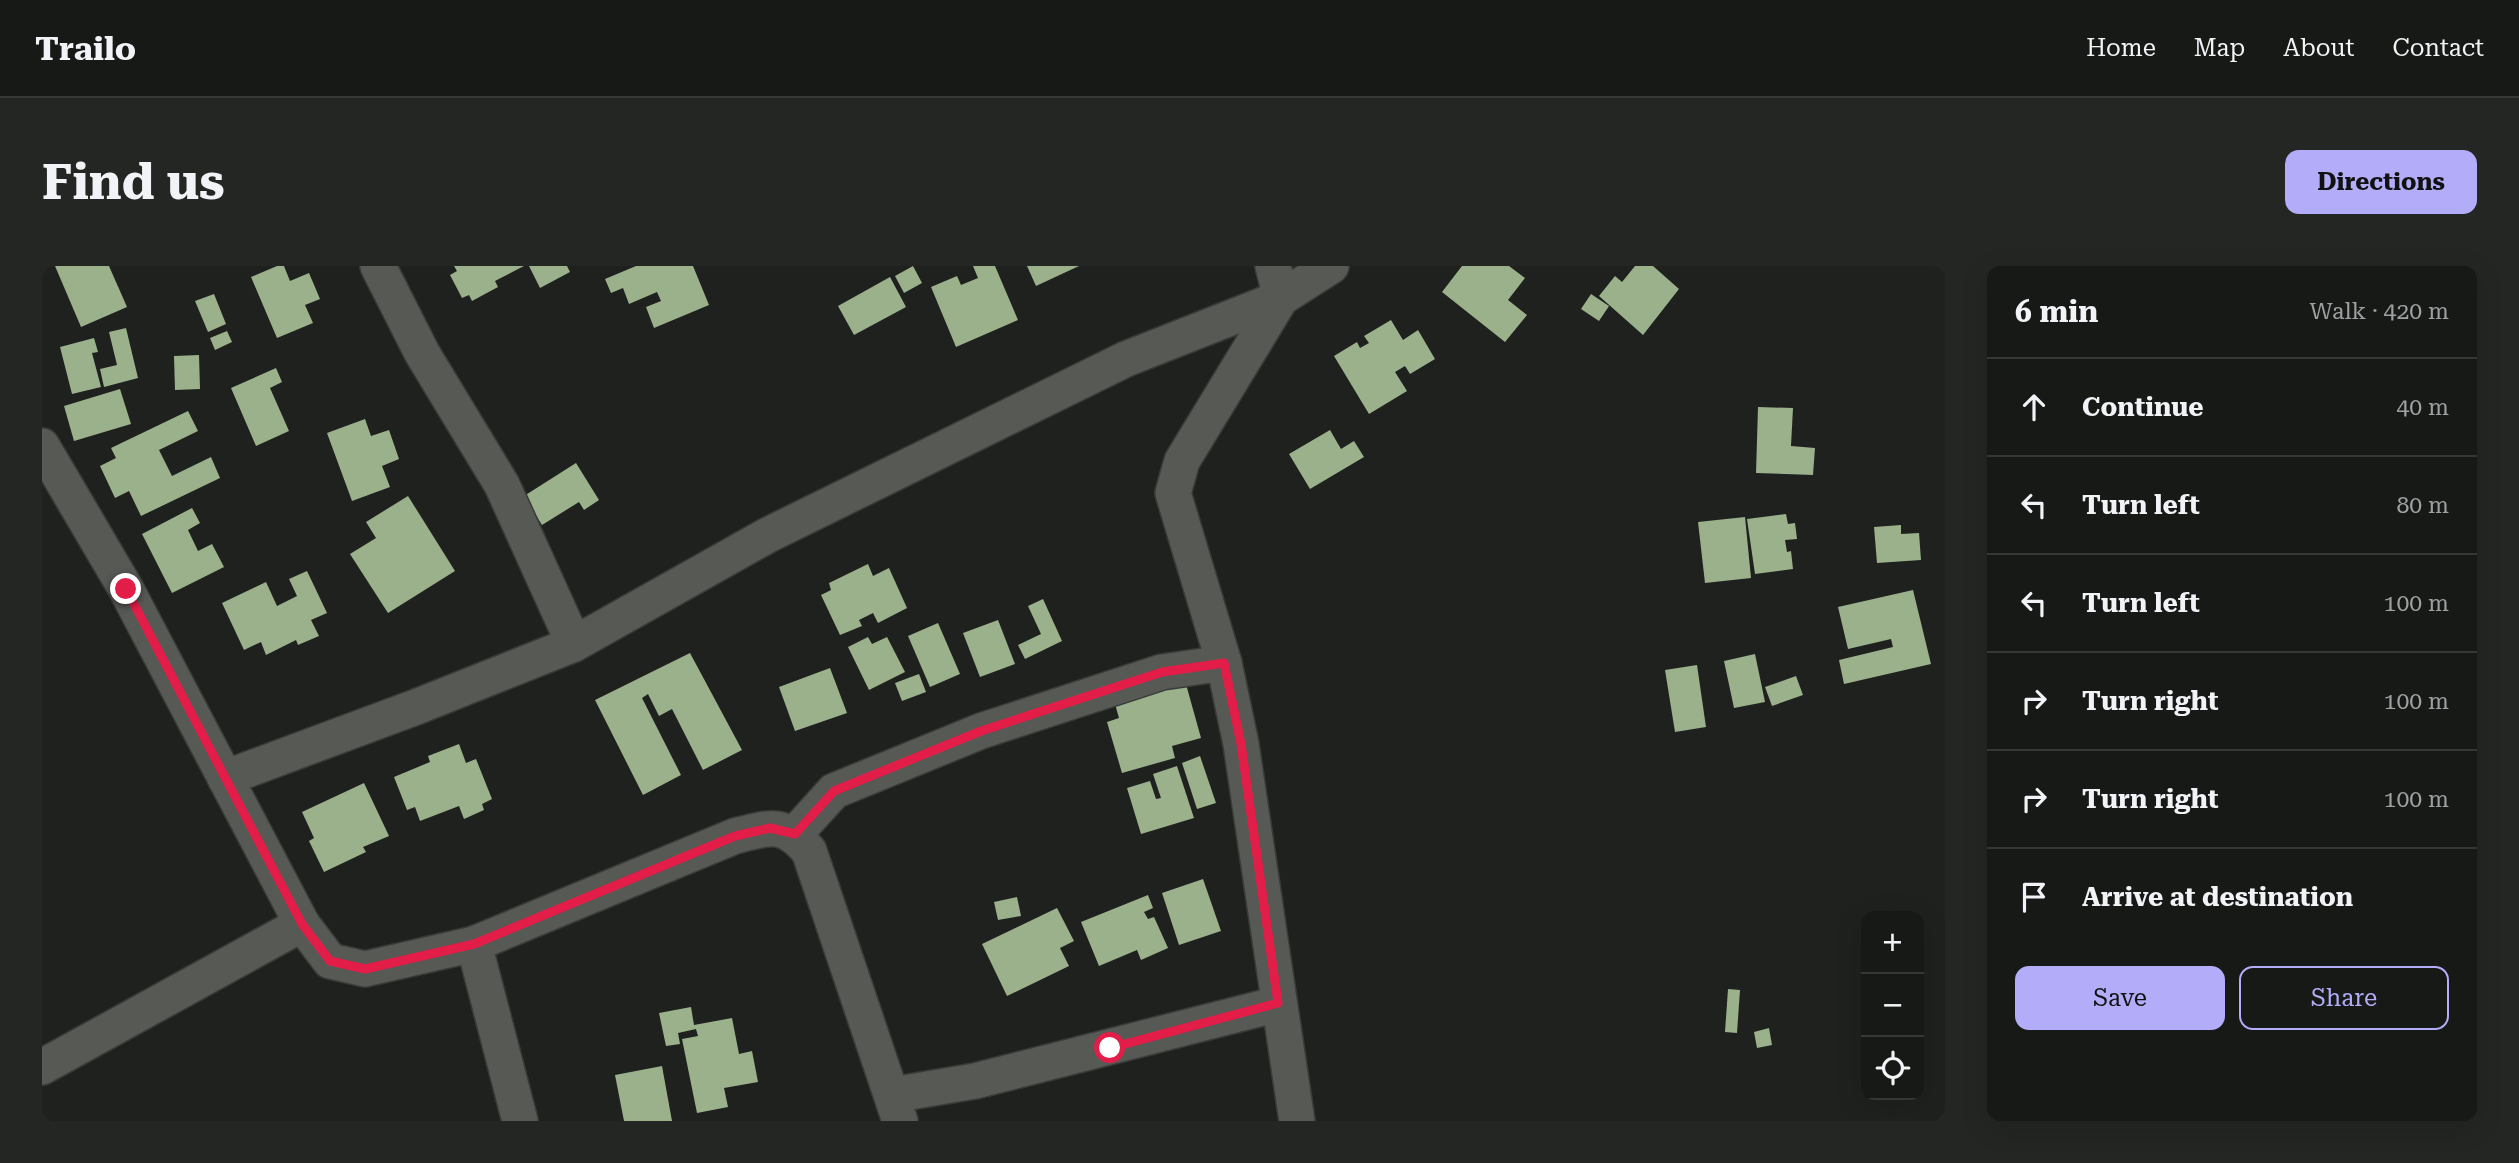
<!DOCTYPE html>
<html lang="en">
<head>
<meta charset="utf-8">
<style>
  :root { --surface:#171916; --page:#242623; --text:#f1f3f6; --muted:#9ea0a1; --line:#363835; --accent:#b3adf9 }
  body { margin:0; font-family:"Roboto Serif",serif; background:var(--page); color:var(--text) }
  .controls { position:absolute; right:21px; bottom:21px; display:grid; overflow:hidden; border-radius:14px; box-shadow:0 7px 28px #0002 }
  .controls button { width:63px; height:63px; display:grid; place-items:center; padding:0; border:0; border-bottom:2px solid var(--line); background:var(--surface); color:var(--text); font:35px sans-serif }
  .stop { position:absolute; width:21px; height:21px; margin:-16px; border:5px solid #e11d48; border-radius:50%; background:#fff }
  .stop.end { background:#e11d48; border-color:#fff; box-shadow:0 2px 7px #0008 }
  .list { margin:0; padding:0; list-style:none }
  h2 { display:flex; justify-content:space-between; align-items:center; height:91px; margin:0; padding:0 28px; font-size:30px }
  h2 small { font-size:23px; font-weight:400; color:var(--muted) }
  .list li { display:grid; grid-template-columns:46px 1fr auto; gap:21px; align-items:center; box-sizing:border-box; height:98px; padding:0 28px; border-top:2px solid var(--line) }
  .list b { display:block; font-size:26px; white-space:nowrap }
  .list em { font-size:23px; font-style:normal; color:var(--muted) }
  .actions { display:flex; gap:14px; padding:21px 28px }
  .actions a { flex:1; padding:16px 0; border:2px solid var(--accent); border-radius:14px; text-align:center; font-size:24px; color:var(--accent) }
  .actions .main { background:var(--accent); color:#111 }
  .icon { flex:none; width:38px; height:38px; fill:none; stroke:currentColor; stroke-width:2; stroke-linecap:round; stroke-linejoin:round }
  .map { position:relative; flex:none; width:1903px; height:855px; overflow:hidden; border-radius:14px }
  header { display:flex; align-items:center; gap:42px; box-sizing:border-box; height:98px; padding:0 35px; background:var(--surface); border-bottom:2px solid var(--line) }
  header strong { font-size:33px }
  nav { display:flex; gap:38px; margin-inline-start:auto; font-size:24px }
  .intro { display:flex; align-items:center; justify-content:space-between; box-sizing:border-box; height:168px; padding:0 42px }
  h1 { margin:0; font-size:49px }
  .button { padding:18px 32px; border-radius:14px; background:var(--accent); color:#111; font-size:24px; font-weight:700 }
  main { display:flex; gap:42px; padding:0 42px }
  aside { flex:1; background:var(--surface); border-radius:14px; box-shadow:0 7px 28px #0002 }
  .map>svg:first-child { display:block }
  .building { fill:#9bb18c }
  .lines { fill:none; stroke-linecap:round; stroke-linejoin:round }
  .minor-casing { stroke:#3a3b39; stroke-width:38 }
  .minor { stroke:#575955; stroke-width:35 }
  .route { stroke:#e11d48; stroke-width:9 }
</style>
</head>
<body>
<header>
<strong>Trailo</strong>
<nav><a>Home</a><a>Map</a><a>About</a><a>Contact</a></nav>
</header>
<div class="intro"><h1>Find us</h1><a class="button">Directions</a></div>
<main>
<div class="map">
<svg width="1903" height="855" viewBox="0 0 1903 855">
  <rect width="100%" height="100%" fill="#1f211e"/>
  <g class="building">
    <polygon points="13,0 67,0 85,41 39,61"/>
    <polygon points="235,0 242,0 248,15 267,7 278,33 263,39 271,57 235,72 209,11"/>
    <polygon points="412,0 482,0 453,15 456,21 430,35 427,29 420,32 408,9 415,5"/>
    <polygon points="487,0 525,0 528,6 498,22"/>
    <polygon points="594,0 651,0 667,39 612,62 604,41 619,35 615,26 587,38 581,22 569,27 563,13"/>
    <polygon points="871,0 880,17 862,27 853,10"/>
    <polygon points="931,0 953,0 976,54 914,81 889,21 915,10 919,19 936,12"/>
    <polygon points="985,0 1037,0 994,20"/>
    <polygon points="1420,0 1467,0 1483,12 1466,34 1485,49 1463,76 1400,26"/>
    <polygon points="1593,0 1611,0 1637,23 1601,69 1557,30 1573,10 1580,16"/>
    <polygon points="848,11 864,41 812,69 796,40"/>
    <polygon points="172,28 184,58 166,66 153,35"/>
    <polygon points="1549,28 1567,40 1557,55 1539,43"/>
    <polygon points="1349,54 1361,74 1376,64 1393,93 1368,108 1363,100 1353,106 1365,125 1327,148 1292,90 1315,76 1318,82 1327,77 1322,70"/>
    <polygon points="84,62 96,112 62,121 58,103 75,99 67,66"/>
    <polygon points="185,65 190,76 173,84 168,72"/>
    <polygon points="52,72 56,86 50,87 59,121 30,128 18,81"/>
    <polygon points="157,89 158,123 133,124 132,90"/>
    <polygon points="234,102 240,116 228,122 247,165 214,180 189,122"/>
    <polygon points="78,123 89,158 32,175 22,140"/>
    <polygon points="1716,141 1751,142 1749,180 1773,182 1771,209 1714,207"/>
    <polygon points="146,145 156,165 117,184 130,210 169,191 178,212 99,250 87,225 73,232 58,200 74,192 69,182"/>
    <polygon points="323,153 329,170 347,164 357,193 340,200 348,221 310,235 285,167"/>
    <polygon points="1288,164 1299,183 1312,175 1322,191 1268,223 1247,188"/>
    <polygon points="534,197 557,234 542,244 537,236 500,259 482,230"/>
    <polygon points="366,230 413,305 346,347 308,288 334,272 324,256"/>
    <polygon points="150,242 158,257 146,264 156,285 170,278 182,301 130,327 100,268"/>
    <polygon points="1744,248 1746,258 1753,257 1755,273 1743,274 1745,286 1749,285 1751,303 1713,308 1705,253"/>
    <polygon points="1703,251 1709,312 1663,317 1656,256"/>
    <polygon points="1859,259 1859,268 1877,267 1879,294 1835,297 1832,261"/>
    <polygon points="826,298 831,310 847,302 865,342 836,357 831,347 817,354 820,360 798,369 779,329 789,324 787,317"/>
    <polygon points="265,305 285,347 269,354 277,370 256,379 254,374 224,389 219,376 202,384 180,337 224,316 235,340 255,330 247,313"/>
    <polygon points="1871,324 1889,398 1802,418 1797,394 1851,381 1849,373 1806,383 1796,341"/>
    <polygon points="1001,333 1020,375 983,393 976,379 999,368 986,340"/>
    <polygon points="956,354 973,398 938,411 921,367"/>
    <polygon points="896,357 918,408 888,421 866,370"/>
    <polygon points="826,371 830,378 845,371 863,406 827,424 806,381"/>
    <polygon points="648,387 700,484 661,504 630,443 617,450 606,428 600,432 639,509 601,529 553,434"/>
    <polygon points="1713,388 1723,436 1692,442 1682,395"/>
    <polygon points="1655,399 1664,461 1633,466 1623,404"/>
    <polygon points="788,402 805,447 753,465 737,421"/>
    <polygon points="877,408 884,426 860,435 853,417"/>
    <polygon points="1754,410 1761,429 1730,440 1723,421"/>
    <polygon points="1142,411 1159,472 1130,480 1133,492 1080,507 1065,456 1077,452 1071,431"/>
    <polygon points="417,478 424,497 434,493 450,533 440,538 442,544 422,553 417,540 378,555 373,541 365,544 352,511 388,496 386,490"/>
    <polygon points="1158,490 1174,537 1155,543 1140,497"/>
    <polygon points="1135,500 1152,552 1099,568 1085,522 1108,515 1114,533 1119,532 1111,508"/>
    <polygon points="322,517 347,570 321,581 324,586 282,606 267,575 272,572 260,546"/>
    <polygon points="1161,613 1179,665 1137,679 1120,627"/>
    <polygon points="1106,629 1111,642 1102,646 1106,653 1112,651 1126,682 1099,694 1095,684 1057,700 1039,656"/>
    <polygon points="975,631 979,650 956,654 952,636"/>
    <polygon points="1015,642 1032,675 1018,682 1027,700 965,730 940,678"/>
    <polygon points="1686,723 1698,724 1695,767 1683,766"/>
    <polygon points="649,741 652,759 690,752 697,788 710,785 716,816 682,822 686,841 655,847 640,773 656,770 654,763 636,767 638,778 624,780 617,747"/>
    <polygon points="1727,762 1730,779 1715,782 1712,766"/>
    <polygon points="620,800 630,855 582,855 573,809"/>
  </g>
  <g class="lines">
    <defs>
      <g id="minor">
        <polyline points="336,0 380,87 460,219 532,378"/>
        <polyline points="1231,0 1239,32 1140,195 1131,227 1182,397 1199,478 1255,855"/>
        <path d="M 0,180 L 84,323 L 260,658 L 288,695 L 323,703 L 432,678 L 693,570 C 729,561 741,555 767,585 L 858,855"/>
        <polyline points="183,512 374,441 532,378 726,269 1084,93 1239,32 1289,0"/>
        <polyline points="753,568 792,525 939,465 1120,406 1182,397"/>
        <polyline points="432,678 478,855"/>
        <polyline points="0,801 260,658"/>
        <polyline points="850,829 933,815 1236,738"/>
      </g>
    </defs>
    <use href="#minor" class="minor-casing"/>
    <use href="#minor" class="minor"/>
  </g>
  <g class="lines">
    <polyline class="route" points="84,323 260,658 288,695 323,703 432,678 693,570 728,562 753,568 792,525 939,465 1120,406 1182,397 1199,478 1236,737 1068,782"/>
  </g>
</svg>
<div class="controls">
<button>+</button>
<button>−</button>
<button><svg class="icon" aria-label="locate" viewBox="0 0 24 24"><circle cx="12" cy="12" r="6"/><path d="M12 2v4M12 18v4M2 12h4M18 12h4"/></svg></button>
</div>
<div class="stop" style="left:1068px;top:782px"></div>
<div class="stop end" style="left:84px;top:323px"></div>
</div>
<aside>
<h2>6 min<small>Walk · 420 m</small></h2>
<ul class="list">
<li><svg class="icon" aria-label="ahead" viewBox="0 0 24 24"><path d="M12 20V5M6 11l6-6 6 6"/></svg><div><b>Continue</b></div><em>40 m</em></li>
<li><svg class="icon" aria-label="left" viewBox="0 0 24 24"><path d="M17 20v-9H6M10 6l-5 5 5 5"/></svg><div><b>Turn left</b></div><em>80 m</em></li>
<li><svg class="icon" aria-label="left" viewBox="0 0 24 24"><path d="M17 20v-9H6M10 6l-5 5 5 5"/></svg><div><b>Turn left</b></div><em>100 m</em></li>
<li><svg class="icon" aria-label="right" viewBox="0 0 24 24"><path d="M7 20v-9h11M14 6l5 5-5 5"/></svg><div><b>Turn right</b></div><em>100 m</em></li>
<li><svg class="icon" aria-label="right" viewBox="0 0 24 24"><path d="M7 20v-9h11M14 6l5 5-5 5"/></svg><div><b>Turn right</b></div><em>100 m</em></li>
<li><svg class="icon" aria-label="arrive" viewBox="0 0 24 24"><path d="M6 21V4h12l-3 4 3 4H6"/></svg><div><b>Arrive at destination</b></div></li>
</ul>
<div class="actions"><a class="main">Save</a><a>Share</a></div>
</aside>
</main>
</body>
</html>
